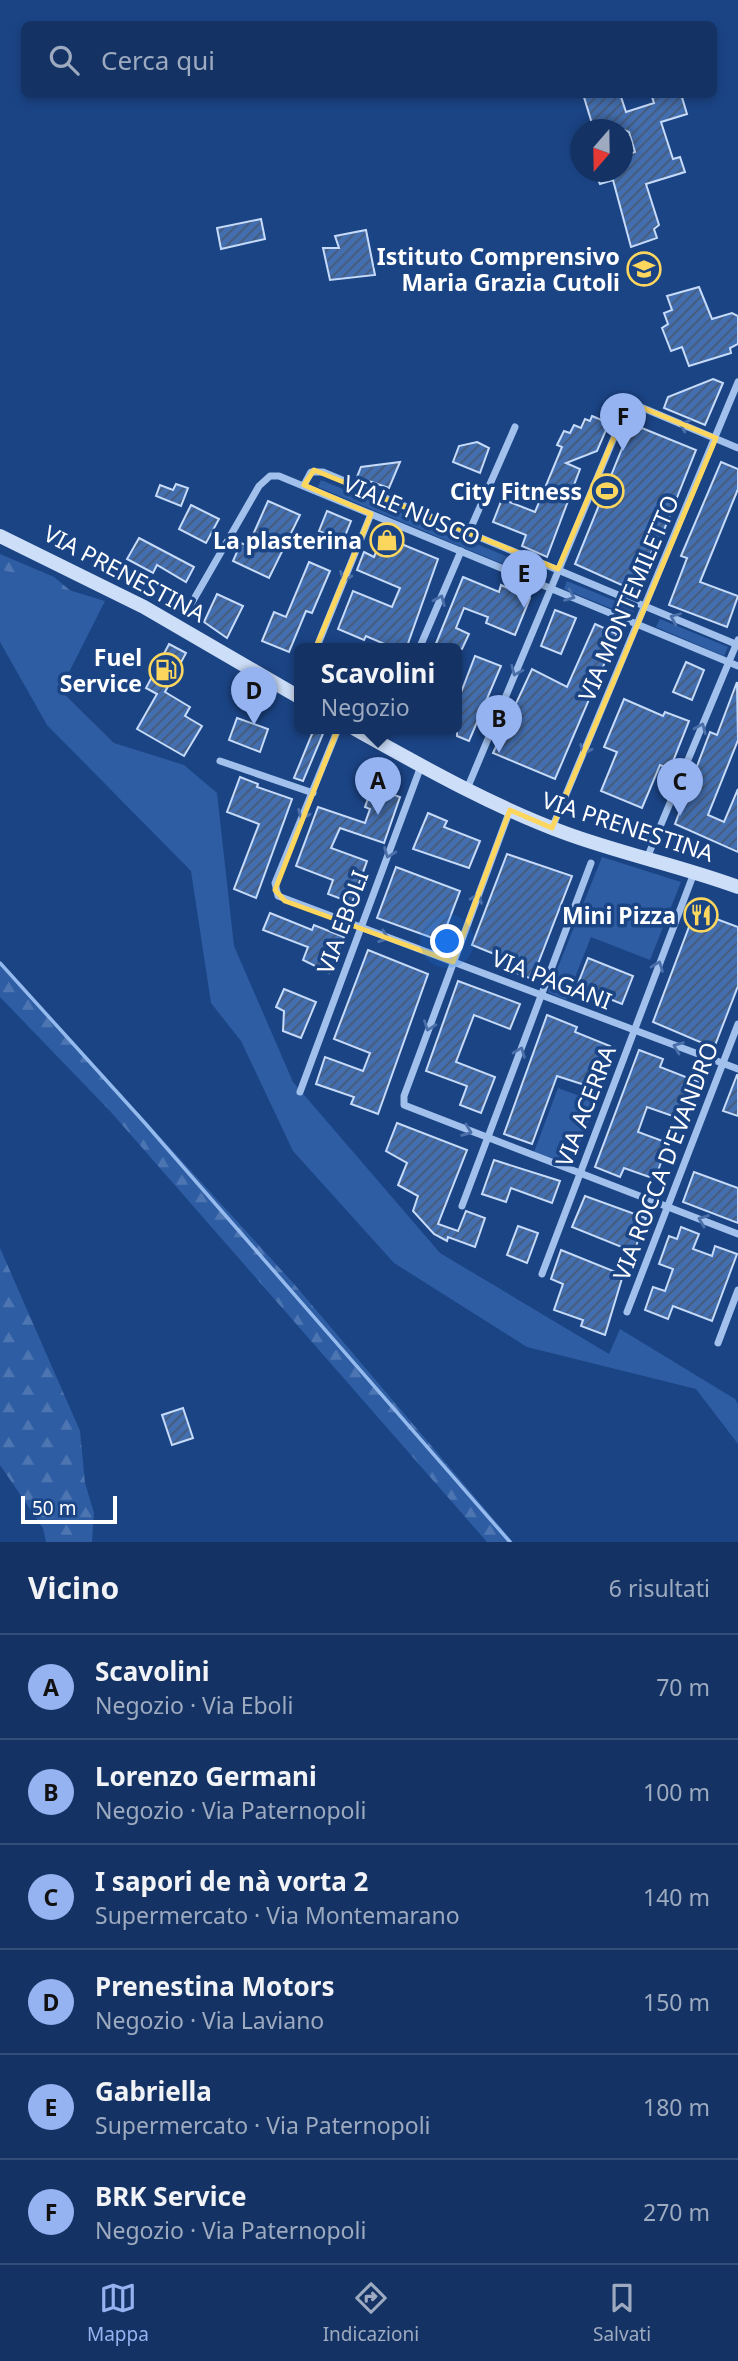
<!DOCTYPE html>
<html lang="it">
<head>
<meta charset="utf-8">
<style>
  :root { --surface:#143364; --page:#213f6d; --text:#f1f3f6; --muted:#9daabf; --line:#334e78; --accent:#95b2f1 }
  body { margin:0; font-family:"Noto Sans",sans-serif; background:var(--page); color:var(--text) }
  .compass { position:absolute; left:570px; top:119px; width:63px; height:63px; border-radius:50%; background:var(--surface); box-shadow:0 4px 10px #0003; rotate:200deg }
  .scale { position:absolute; left:21px; bottom:18px; width:96px; box-sizing:border-box; padding-left:7px; border:4px solid #fff; border-top:0; font-size:19px; line-height:24px; white-space:nowrap; color:#fff; -webkit-text-stroke:5px #1b4485; paint-order:stroke }
  .you { position:absolute; left:448px; top:942px; width:24px; height:24px; margin:-18px; border:5px solid #fff; border-radius:50%; background:#1a73e8; box-shadow:0 0 0 10px #1a73e833 }
  .badge { display:grid; place-items:center; width:46px; height:46px; border-radius:50%; background:var(--accent); color:#111; font-size:23px; font-weight:700 }
  .pin { position:absolute; translate:-50% -58px; filter:drop-shadow(0 2px 4px #0008) }
  .pin::after { content:''; position:absolute; top:37px; width:24px; height:21px; background:inherit; clip-path:polygon(0 0,100% 0,50% 100%) }
  .popup { position:absolute; left:294px; top:643px; width:168px; height:91px; box-sizing:border-box; display:grid; place-content:center; border-radius:10px; background:var(--surface); filter:drop-shadow(0 2px 5px #0005); font-size:23px; white-space:nowrap; color:var(--muted) }
  .popup b { font-size:26px; color:var(--text) }
  .popup::after { content:''; position:absolute; left:50%; top:100%; margin-left:-14px; border:14px solid transparent; border-top-color:var(--surface) }
  .list { margin:0; padding:0; list-style:none }
  h2 { display:flex; justify-content:space-between; align-items:center; height:91px; margin:0; padding:0 28px; font-size:30px }
  h2 small { font-size:23px; font-weight:400; color:var(--muted) }
  .list li { display:grid; grid-template-columns:46px 1fr auto; gap:21px; align-items:center; box-sizing:border-box; height:105px; padding:0 28px; border-top:2px solid var(--line) }
  .list b { display:block; font-size:26px; white-space:nowrap }
  .list p { margin:0; font-size:23px; white-space:nowrap; color:var(--muted) }
  .list em { font-size:23px; font-style:normal; color:var(--muted) }
  .icon { flex:none; width:38px; height:38px; fill:none; stroke:currentColor; stroke-width:2; stroke-linecap:round; stroke-linejoin:round }
  .map { position:relative; flex:none; width:738px; height:1542px; overflow:hidden }
  .search { position:absolute; background:var(--surface); box-shadow:0 4px 10px #0003; left:21px; right:21px; top:21px; height:77px; display:flex; align-items:center; gap:18px; box-sizing:border-box; padding:0 24px; border-radius:10px; color:var(--muted); font-size:26px }
  .sheet { height:721px; background:var(--surface) }
  nav { display:flex; justify-content:space-around; align-items:center; box-sizing:border-box; height:98px; border-top:2px solid var(--line); background:var(--surface); font-size:19px; color:var(--muted) }
  nav a { display:grid; justify-items:center; gap:4px }
  nav .on { color:var(--accent) }
  .map>svg:first-child { display:block }
  .grass { fill:#2e5da3 }
  .forest { fill:url(#forest-firs) }
  .lines { fill:none; stroke-linecap:round; stroke-linejoin:round }
  .stream { stroke:#94baee; stroke-width:3.5 }
  .building { fill:url(#building-hatch); stroke:#c6dbf9; stroke-width:2 }
  .street { stroke:#a1c0ec; stroke-width:7 }
  .secondary { stroke:#cddef8; stroke-width:14 }
  .oneway { stroke:#4a6fa9 }
  .marked { fill:none; stroke:#fdd65e; stroke-width:5; stroke-linejoin:round }
  .labels { text-anchor:middle; dominant-baseline:central; stroke-width:7; stroke-linejoin:round; paint-order:stroke }
  .poi-label { font-size:23px; font-weight:bold; fill:#fff; stroke:#1b4485; text-anchor:end }
  .street-label { font-size:23px; fill:#fff; stroke:#1b4485 }
</style>
</head>
<body>
<div class="map">
<svg width="738" height="1542" viewBox="0 0 738 1542">
  <defs>
    <pattern id="forest-firs" width="22" height="20" patternUnits="userSpaceOnUse" patternTransform="scale(1.75)"><rect width="22" height="20" fill="#2e5da3"/><path d="M5 1l3.5 6h-7zM16 11l3.5 6h-7z" fill="#4d75b1"/></pattern>
    <pattern id="building-hatch" width="6" height="6" patternUnits="userSpaceOnUse" patternTransform="scale(1.75)"><rect width="6" height="6" fill="#436eaf"/><path d="M-1 1l2-2M0 6l6-6M5 7l2-2" fill="none" stroke="#485a74"/></pattern>
  </defs>
  <rect width="100%" height="100%" fill="#1b4485"/>
  <g class="grass">
    <polygon points="321,480 542,571 539,579 318,487"/>
    <polygon points="0,569 105,601 60,690 114,743 184,765 217,793 234,946 293,1082 440,1253 609,1354 620,1329 735,1399 738,1404 738,1444 696,1389 527,1347 394,1263 293,1151 241,1041 211,1003 191,871 47,725 0,642"/>
    <polygon points="567,581 635,609 632,617 564,589"/>
    <polygon points="660,619 728,647 724,656 656,627"/>
    <polygon points="602,857 681,882 650,960 591,937 566,1000 548,992"/>
    <polygon points="558,1088 596,1102 571,1166 534,1152"/>
  </g>
  <g class="forest">
    <polygon points="0,554 54,577 72,592 0,569"/>
    <polygon points="0,961 294,1284 513,1542 487,1542 110,1111 0,997"/>
    <polygon points="0,1248 80,1431 85,1483 94,1513 92,1542 46,1542 43,1528 0,1465"/>
  </g>
  <g class="lines">
    <polyline class="stream" points="0,963 144,1122 510,1542"/>
  </g>
  <g class="building">
    <polygon points="583,94 620,94 626,112 654,103 651,94 681,94 687,114 661,122 673,159 680,157 685,172 646,184 659,225 654,229 657,238 631,247 613,180 600,184 595,172 622,172 622,157 635,152 629,132 624,130 594,130"/>
    <polygon points="261,219 265,239 221,249 217,228"/>
    <polygon points="366,230 375,275 330,280 323,248 339,248 335,236"/>
    <polygon points="699,287 712,319 732,313 738,316 738,344 730,348 731,353 689,366 682,347 671,351 662,328 668,324 664,313 672,310 667,296"/>
    <polygon points="713,379 723,383 705,425 664,408 668,397"/>
    <polygon points="592,416 609,423 597,451 566,463 580,469 547,557 522,546 526,535 493,522 502,499 535,512 562,447 557,445 564,431 570,433 574,425 581,428 585,419 590,421"/>
    <polygon points="632,424 696,450 658,545 655,544 635,591 575,564"/>
    <polygon points="477,442 489,448 480,473 453,462 459,446"/>
    <polygon points="400,462 389,488 357,477 361,467"/>
    <polygon points="721,462 738,469 738,489 700,582 738,596 727,627 669,605 687,558 681,556"/>
    <polygon points="176,484 188,488 181,506 156,496 160,485 173,490"/>
    <polygon points="268,501 300,515 269,578 233,561 241,543 248,546"/>
    <polygon points="191,505 219,519 206,543 179,529"/>
    <polygon points="327,511 351,521 343,541 319,531"/>
    <polygon points="382,536 438,559 406,649 396,649 366,636 364,640 338,629 353,591 392,607 400,588 357,570 364,552 374,557"/>
    <polygon points="139,538 194,567 186,582 157,565 153,573 127,559"/>
    <polygon points="309,562 330,571 312,613 306,611 289,652 262,641 274,612 286,617"/>
    <polygon points="463,577 499,592 501,585 530,598 515,635 486,623 488,617 464,608 456,628 469,634 462,649 435,646"/>
    <polygon points="217,594 243,606 227,638 204,622"/>
    <polygon points="555,610 576,618 561,654 541,646"/>
    <polygon points="595,624 617,634 555,779 493,753 532,669 567,687"/>
    <polygon points="169,644 186,653 165,692 190,707 185,716 202,726 184,756 137,729 157,694 146,688"/>
    <polygon points="475,656 501,666 469,741 457,736 457,703"/>
    <polygon points="686,662 704,670 692,700 673,692"/>
    <polygon points="737,682 738,740 708,815 724,822 738,789 738,852 675,824 710,732 717,735"/>
    <polygon points="624,699 663,716 665,712 689,721 670,769 660,765 642,808 601,791 617,752 604,747"/>
    <polygon points="237,718 268,729 260,752 229,740"/>
    <polygon points="314,729 325,729 303,781 294,778"/>
    <polygon points="240,777 258,784 257,787 292,799 256,898 234,889 259,824 227,812"/>
    <polygon points="372,787 400,797 384,843 340,828 331,848 367,861 352,903 328,894 333,880 296,866 318,807 365,823 370,809 365,807"/>
    <polygon points="428,813 447,821 444,827 480,841 469,868 413,849"/>
    <polygon points="507,854 572,876 532,979 506,969 509,960 472,945"/>
    <polygon points="396,867 460,891 441,941 377,918"/>
    <polygon points="695,911 738,927 738,986 714,1048 653,1022"/>
    <polygon points="270,913 312,930 314,925 344,937 329,973 303,960 308,947 263,930"/>
    <polygon points="368,950 428,974 378,1114 351,1104 354,1097 316,1084 325,1057 363,1071 370,1053 334,1039"/>
    <polygon points="588,958 633,976 622,1004 577,986"/>
    <polygon points="458,981 520,1004 510,1029 474,1015 456,1062 495,1077 481,1113 460,1105 467,1086 426,1071"/>
    <polygon points="284,989 316,1002 301,1038 283,1031 284,1011 276,1007"/>
    <polygon points="547,1015 577,1027 575,1032 610,1046 594,1088 557,1076 532,1144 504,1134"/>
    <polygon points="639,1050 663,1059 660,1067 701,1083 687,1121 647,1107 638,1132 668,1143 655,1179 624,1168 620,1177 595,1167"/>
    <polygon points="737,1075 738,1075 738,1116 723,1111"/>
    <polygon points="397,1123 467,1150 438,1224 458,1231 466,1211 485,1218 475,1247 448,1237 447,1241 434,1234 413,1211 418,1196 398,1185 407,1163 386,1151"/>
    <polygon points="494,1160 560,1181 552,1203 511,1188 506,1202 482,1194"/>
    <polygon points="694,1172 738,1188 738,1223 683,1202"/>
    <polygon points="585,1196 646,1218 634,1252 572,1227"/>
    <polygon points="518,1226 538,1233 527,1263 507,1255"/>
    <polygon points="681,1227 699,1234 693,1249 712,1256 715,1246 737,1254 712,1321 673,1306 668,1319 645,1310 653,1287 665,1291 673,1269 659,1264 669,1236 677,1239"/>
    <polygon points="561,1250 623,1275 605,1335 581,1326 583,1320 554,1310 563,1284 551,1279"/>
    <polygon points="183,1408 193,1438 172,1445 162,1415"/>
  </g>
  <g class="lines">
    <g class="street">
      <polyline points="304,485 311,472 323,472 738,645"/>
      <polyline points="469,532 515,427"/>
      <polyline points="190,606 259,486 270,476 279,476 738,666"/>
      <polyline points="316,649 371,514"/>
      <polyline points="419,649 461,551"/>
      <polyline points="338,729 275,883 278,896 738,1069"/>
      <polyline points="379,742 384,729"/>
      <polyline points="220,761 313,793"/>
      <polyline points="467,789 626,409 634,406 643,408 738,448"/>
      <polyline points="510,810 404,1096 404,1105 738,1234"/>
      <polyline points="552,828 738,382"/>
      <polyline points="647,858 738,640"/>
      <polyline points="300,1092 421,766"/>
      <polyline points="462,1206 591,863"/>
      <polyline points="542,1274 694,873"/>
      <polyline points="627,1312 738,1024"/>
      <polyline points="718,1343 738,1290"/>
    </g>
    <g class="secondary">
      <polyline points="0,536 144,607 299,697"/>
      <path d="M 355,729 C 423,767 492,806 565,833 C 622,854 681,866 738,887"/>
    </g>
  </g>
  <defs><path id="oneway-chevron" d="M-2-3.5L2.5 0L-2 3.5" fill="none" stroke-width="1.6" stroke-linecap="round" stroke-linejoin="round" transform="scale(1.75)"/></defs>
  <g class="oneway">
    <use href="#oneway-chevron" transform="translate(684 425) rotate(-157)"/>
    <use href="#oneway-chevron" transform="translate(345 577) rotate(112)"/>
    <use href="#oneway-chevron" transform="translate(570 596) rotate(22)"/>
    <use href="#oneway-chevron" transform="translate(440 600) rotate(-67)"/>
    <use href="#oneway-chevron" transform="translate(675 618) rotate(-157)"/>
    <use href="#oneway-chevron" transform="translate(516 671) rotate(113)"/>
    <use href="#oneway-chevron" transform="translate(701 728) rotate(-67)"/>
    <use href="#oneway-chevron" transform="translate(585 750) rotate(113)"/>
    <use href="#oneway-chevron" transform="translate(303 815) rotate(113)"/>
    <use href="#oneway-chevron" transform="translate(389 853) rotate(111)"/>
    <use href="#oneway-chevron" transform="translate(477 898) rotate(-70)"/>
    <use href="#oneway-chevron" transform="translate(384 937) rotate(20)"/>
    <use href="#oneway-chevron" transform="translate(658 966) rotate(-69)"/>
    <use href="#oneway-chevron" transform="translate(429 1026) rotate(110)"/>
    <use href="#oneway-chevron" transform="translate(678 1047) rotate(-159)"/>
    <use href="#oneway-chevron" transform="translate(520 1052) rotate(-69)"/>
    <use href="#oneway-chevron" transform="translate(467 1131) rotate(21)"/>
    <use href="#oneway-chevron" transform="translate(703 1220) rotate(-159)"/>
  </g>
  <path class="marked" d="M 643,408 L 716,438 L 552,828 L 510,810 L 453,962 L 285,901 L 275,890 L 341,721 L 296,696 L 371,514 L 304,485 L 314,470 L 558,569 L 626,409 Z"/>
  <defs>
    <symbol id="school-ring" viewBox="-11 -11 22 22"><circle r="9.5" fill="#1b4485" stroke="#fdd65e" stroke-width="1.5"/><path d="M0-5L7-2L0 1L-7-2ZM-4 1L0 2.5L4 1V4Q0 6-4 4Z" fill="#fdd65e"/></symbol>
    <symbol id="stadium-ring" viewBox="-11 -11 22 22"><circle r="9.5" fill="#1b4485" stroke="#fdd65e" stroke-width="1.5"/><path d="M0-5a6.5 5 0 1 0 0 10a6.5 5 0 1 0 0-10ZM-3.5-1.8h7v3.6h-7Z" fill="#fdd65e"/></symbol>
    <symbol id="shop-ring" viewBox="-11 -11 22 22"><circle r="9.5" fill="#1b4485" stroke="#fdd65e" stroke-width="1.5"/><path d="M-5-2.5h2.3a2.7 3.5 0 0 1 5.4 0H5L5.5 6h-11ZM-1.5-2.5h3a1.5 2.3 0 0 0-3 0Z" fill="#fdd65e"/></symbol>
    <symbol id="fuel-ring" viewBox="-11 -11 22 22"><circle r="9.5" fill="#1b4485" stroke="#fdd65e" stroke-width="1.5"/><path d="M-5.5-6h7V0h2V4h1.3V-2.5L3-4.5l.8-.8L6-3V5H2.5V1h-1V6h-7ZM-4.2-4.7v3.2H.2V-4.7Z" fill="#fdd65e"/></symbol>
    <symbol id="restaurant-ring" viewBox="-11 -11 22 22"><circle r="9.5" fill="#1b4485" stroke="#fdd65e" stroke-width="1.5"/><path d="M-5-6h1v4h1v-4h1v4h1v-4h1v5L-1.5 .5V6h-2V.5L-5-1ZM5-6V6H3V1.5H1.5Q1.5-4 5-6Z" fill="#fdd65e"/></symbol>
  </defs>
  <g fill-rule="evenodd">
    <use href="#school-ring" x="625" y="250" width="38" height="38"/>
    <use href="#stadium-ring" x="588" y="472" width="38" height="38"/>
    <use href="#shop-ring" x="368" y="521" width="38" height="38"/>
    <use href="#fuel-ring" x="147" y="651" width="38" height="38"/>
    <use href="#restaurant-ring" x="682" y="896" width="38" height="38"/>
  </g>
  <g class="labels">
    <g class="poi-label">
      <text x="620" y="256">Istituto Comprensivo<tspan x="620" dy="26">Maria Grazia Cutoli</tspan></text>
      <text x="582" y="491">City Fitness</text>
      <text x="362" y="540">La plasterina</text>
      <text x="142" y="657">Fuel<tspan x="142" dy="26">Service</tspan></text>
      <text x="676" y="915">Mini Pizza</text>
    </g>
    <g class="street-label">
      <text transform="translate(412 510) rotate(23)">VIALE NUSCO</text>
      <text transform="translate(125 573) rotate(28)">VIA PRENESTINA</text>
      <text transform="translate(628 598) rotate(-67)">VIA MONTEMILETTO</text>
      <text transform="translate(628 826) rotate(18)">VIA PRENESTINA</text>
      <text transform="translate(342 922) rotate(-70)">VIA EBOLI</text>
      <text transform="translate(552 979) rotate(21)">VIA PAGANI</text>
      <text transform="translate(585 1106) rotate(-69)">VIA ACERRA</text>
      <text transform="translate(665 1161) rotate(-69)">VIA ROCCA D'EVANDRO</text>
    </g>
  </g>
</svg>
<svg class="compass" viewBox="-18 -18 36 36"><path d="M0-13l5 13h-10z" fill="#e53935"/><path d="M0 13l5-13h-10z" fill="#9daabf"/></svg>
<div class="scale">50 m</div>
<div class="you"></div>
<div class="pin badge" style="left:378px;top:815px">A</div>
<div class="popup"><b>Scavolini</b>Negozio</div>
<div class="pin badge" style="left:499px;top:753px">B</div>
<div class="pin badge" style="left:680px;top:816px">C</div>
<div class="pin badge" style="left:254px;top:725px">D</div>
<div class="pin badge" style="left:524px;top:608px">E</div>
<div class="pin badge" style="left:623px;top:451px">F</div>
<div class="search"><svg class="icon" aria-label="search" viewBox="0 0 24 24"><circle cx="10" cy="10" r="6"/><path d="M15 15l6 6"/></svg>Cerca qui</div>
</div>
<section class="sheet">
<h2>Vicino<small>6 risultati</small></h2>
<ul class="list">
<li><span class="badge">A</span><div><b>Scavolini</b><p>Negozio · Via Eboli</p></div><em>70 m</em></li>
<li><span class="badge">B</span><div><b>Lorenzo Germani</b><p>Negozio · Via Paternopoli</p></div><em>100 m</em></li>
<li><span class="badge">C</span><div><b>I sapori de nà vorta 2</b><p>Supermercato · Via Montemarano</p></div><em>140 m</em></li>
<li><span class="badge">D</span><div><b>Prenestina Motors</b><p>Negozio · Via Laviano</p></div><em>150 m</em></li>
<li><span class="badge">E</span><div><b>Gabriella</b><p>Supermercato · Via Paternopoli</p></div><em>180 m</em></li>
<li><span class="badge">F</span><div><b>BRK Service</b><p>Negozio · Via Paternopoli</p></div><em>270 m</em></li>
</ul>
</section>
<nav>
<a class="on"><svg class="icon" aria-label="map" viewBox="0 0 24 24"><path d="M3 6l6-2 6 2 6-2v14l-6 2-6-2-6 2zM9 4v14M15 6v14"/></svg>Mappa</a>
<a><svg class="icon" aria-label="directions" viewBox="0 0 24 24"><path d="M12 3l9 9-9 9-9-9zM9 14v-3h6M13 9l2 2-2 2"/></svg>Indicazioni</a>
<a><svg class="icon" aria-label="saved" viewBox="0 0 24 24"><path d="M7 4h10v16l-5-4-5 4z"/></svg>Salvati</a>
</nav>
</body>
</html>
